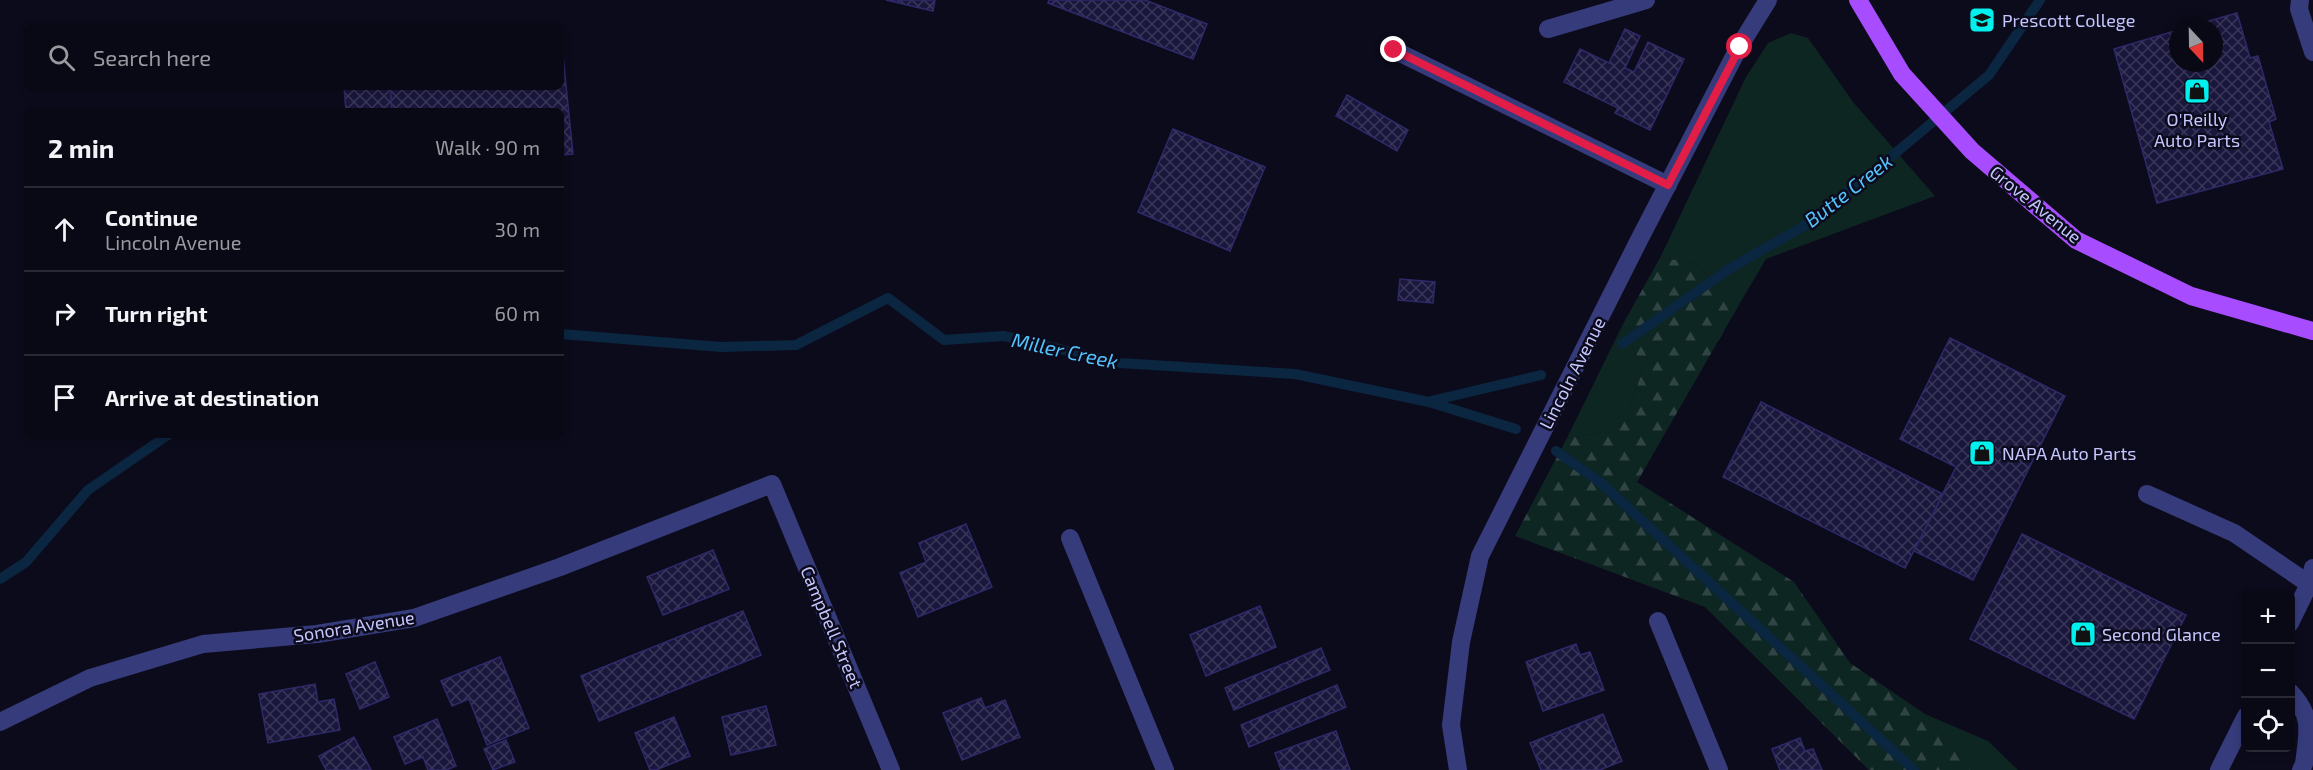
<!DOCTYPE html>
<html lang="en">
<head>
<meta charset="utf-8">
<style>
  :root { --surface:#090815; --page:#12111e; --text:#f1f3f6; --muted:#999aa0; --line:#292934 }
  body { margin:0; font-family:"Exo 2",sans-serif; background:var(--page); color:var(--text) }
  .controls { position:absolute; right:18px; bottom:18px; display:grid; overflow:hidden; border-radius:9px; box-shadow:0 3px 9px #0003 }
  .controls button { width:54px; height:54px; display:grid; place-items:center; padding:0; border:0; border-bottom:2px solid var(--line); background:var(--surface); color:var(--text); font:30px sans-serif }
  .compass { position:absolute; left:2169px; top:18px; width:54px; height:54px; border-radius:50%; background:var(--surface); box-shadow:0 3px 9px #0003; rotate:158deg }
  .stop { position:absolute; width:18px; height:18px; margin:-14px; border:4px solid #e11d48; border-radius:50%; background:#fff }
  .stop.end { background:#e11d48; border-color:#fff; box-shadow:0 2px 6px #0008 }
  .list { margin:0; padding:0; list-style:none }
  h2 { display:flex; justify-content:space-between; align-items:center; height:78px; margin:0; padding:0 24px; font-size:26px }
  h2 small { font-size:20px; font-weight:400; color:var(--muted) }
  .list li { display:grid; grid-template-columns:39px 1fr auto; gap:18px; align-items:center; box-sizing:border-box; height:84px; padding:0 24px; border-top:2px solid var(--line) }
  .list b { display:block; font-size:22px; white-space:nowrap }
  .list p { margin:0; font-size:20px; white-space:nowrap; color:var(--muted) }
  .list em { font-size:20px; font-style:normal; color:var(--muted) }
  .icon { flex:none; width:33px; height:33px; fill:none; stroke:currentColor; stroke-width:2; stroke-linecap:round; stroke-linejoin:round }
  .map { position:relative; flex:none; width:2313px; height:770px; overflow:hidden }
  .search { position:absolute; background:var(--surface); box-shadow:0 3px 9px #0003; left:24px; top:24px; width:540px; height:66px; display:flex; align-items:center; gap:15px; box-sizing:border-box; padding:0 21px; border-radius:9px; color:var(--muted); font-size:22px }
  .panel { position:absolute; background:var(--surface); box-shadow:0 3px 9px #0003; left:24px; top:108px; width:540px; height:330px; border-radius:9px }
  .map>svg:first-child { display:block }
  .grass { fill:#0e2622 }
  .forest { fill:url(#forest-firs) }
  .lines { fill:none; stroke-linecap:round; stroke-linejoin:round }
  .stream { stroke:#0b2640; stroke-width:10 }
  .building { fill:url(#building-cross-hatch); stroke:#2e2969; stroke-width:1.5 }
  .minor { stroke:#363b7b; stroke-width:18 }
  .major { stroke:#a74dff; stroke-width:18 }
  .route { stroke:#e11d48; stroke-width:8 }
  .labels { text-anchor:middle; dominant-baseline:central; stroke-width:5; stroke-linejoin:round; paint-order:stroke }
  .poi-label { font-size:18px; fill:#c6c6ff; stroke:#0c0b1c; text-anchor:start }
  .street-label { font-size:18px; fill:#c6c6ff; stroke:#0c0b1c }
  .water-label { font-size:20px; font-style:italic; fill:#54c4ff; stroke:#0c0b1c }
</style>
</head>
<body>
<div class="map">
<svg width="2313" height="770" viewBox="0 0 2313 770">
  <defs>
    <pattern id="forest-firs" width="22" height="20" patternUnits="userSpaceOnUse" patternTransform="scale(1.5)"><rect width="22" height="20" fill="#0e2622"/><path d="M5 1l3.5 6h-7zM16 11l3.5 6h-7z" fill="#304443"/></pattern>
    <pattern id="building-cross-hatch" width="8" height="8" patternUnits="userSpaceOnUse" patternTransform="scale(1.5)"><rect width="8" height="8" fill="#1a173d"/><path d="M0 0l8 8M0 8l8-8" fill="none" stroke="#3a375a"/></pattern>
  </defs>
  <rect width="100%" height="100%" fill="#0c0b1c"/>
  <g class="grass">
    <polygon points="1791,33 1808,38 1853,102 1935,196 1766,259 1740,303 1693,262 1660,258 1746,77 1768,43"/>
    <polygon points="1623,324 1643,370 1629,408 1600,433 1567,438"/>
    <polygon points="1925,714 1988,741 2018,770 1970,770"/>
  </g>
  <polygon class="forest" points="1660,258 1693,262 1740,303 1637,482 1794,582 1850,663 1925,714 1970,770 1869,770 1705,607 1515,536 1567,438 1600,433 1629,408 1643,370 1623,324"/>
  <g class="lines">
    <g class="stream">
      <polyline points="561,334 721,347 796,345 888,298 944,340 1004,336 1120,363 1295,374 1429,402 1516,429"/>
      <polyline points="1622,344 1729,269 1804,226 1868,176 1989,75 2040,0"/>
      <polyline points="1431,401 1541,375"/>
      <polyline points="1556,451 1600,482 1914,770"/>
      <polyline points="0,579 26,562 88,490 168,435"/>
    </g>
  </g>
  <g class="building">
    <polygon points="886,0 935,0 933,11"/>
    <polygon points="1049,0 1145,0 1207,24 1193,59 1048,3"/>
    <polygon points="2237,13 2250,58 2258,56 2276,119 2269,122 2283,169 2157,203 2114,49 2178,30 2178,63 2214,63 2214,27 2188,27"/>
    <polygon points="1625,29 1640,36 1625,68 1634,72 1648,42 1684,59 1650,130 1615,113 1618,108 1564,82 1580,49 1609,63"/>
    <polygon points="561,36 573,154 561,155 561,111 392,111 390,87 561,87"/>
    <polygon points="344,87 390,87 392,111 346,111"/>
    <polygon points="1347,95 1408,130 1397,151 1336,116"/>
    <polygon points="1173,129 1265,167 1230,251 1138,212"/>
    <polygon points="1400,279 1435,282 1433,303 1398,300"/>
    <polygon points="1950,338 2065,396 1973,580 1914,551 1956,467 1900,439"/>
    <polygon points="1761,402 1943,494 1905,568 1723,477"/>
    <polygon points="966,524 992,587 918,617 900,573 926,562 919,543"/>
    <polygon points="2022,534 2186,615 2134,719 1970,639"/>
    <polygon points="713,550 729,589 663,615 647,577"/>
    <polygon points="1260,606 1276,647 1206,676 1190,635"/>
    <polygon points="743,611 761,655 599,721 581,676"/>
    <polygon points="1576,644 1580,655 1590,652 1604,690 1543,711 1526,662"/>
    <polygon points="1321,648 1330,670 1234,710 1225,688"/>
    <polygon points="500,657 529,728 487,745 469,699 452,706 441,681"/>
    <polygon points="375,662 389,697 360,709 346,674"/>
    <polygon points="315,684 318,702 334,699 340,730 268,743 259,694"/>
    <polygon points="1337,685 1346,707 1249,747 1241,725"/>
    <polygon points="981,698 985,708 1005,700 1020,737 962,760 943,713"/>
    <polygon points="766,706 776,745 731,755 722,717"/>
    <polygon points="1603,714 1622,761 1600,770 1541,770 1530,743"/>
    <polygon points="674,717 690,756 656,770 650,770 635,733"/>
    <polygon points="437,719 456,766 446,770 428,770 423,757 405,764 394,737"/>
    <polygon points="1336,731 1350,770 1281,770 1275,753"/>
    <polygon points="354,737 371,770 326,770 319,756"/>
    <polygon points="1800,738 1805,751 1813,749 1822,770 1780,770 1772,749"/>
    <polygon points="506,740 515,762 493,770 484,749"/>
  </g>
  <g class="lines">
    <g class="minor">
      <polyline points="2300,0 2299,9 2313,52"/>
      <polyline points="1548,29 1646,0"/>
      <polyline points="1394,50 1668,185"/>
      <polyline points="2147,494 2234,533 2309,584"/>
      <polyline points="1070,538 1165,770"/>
      <polyline points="1658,621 1719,770"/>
      <polyline points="2290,623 2309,584 2313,568"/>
      <path d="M 2290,692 C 2313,716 2308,731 2304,764 L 2301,770"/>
      <polyline points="0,722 90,678 203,644 317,634 414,618 560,567 772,484 891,770"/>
      <polyline points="1458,770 1451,725 1461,642 1480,556 1638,242 1739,47 1768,0"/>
      <polyline points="2219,770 2246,716"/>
    </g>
    <polyline class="major" points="1858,0 1902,74 1972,151 2076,240 2191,296 2313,331"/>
  </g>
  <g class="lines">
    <polyline class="route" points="1394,50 1668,185 1740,47"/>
  </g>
  <defs>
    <symbol id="university-square" viewBox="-11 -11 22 22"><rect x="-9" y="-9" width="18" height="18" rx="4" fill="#00f1ed" stroke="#0c0b1c"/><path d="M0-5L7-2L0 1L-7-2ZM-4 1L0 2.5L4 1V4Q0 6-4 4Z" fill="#111"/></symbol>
    <symbol id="shop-square" viewBox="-11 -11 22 22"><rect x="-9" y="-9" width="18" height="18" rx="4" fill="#00f1ed" stroke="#0c0b1c"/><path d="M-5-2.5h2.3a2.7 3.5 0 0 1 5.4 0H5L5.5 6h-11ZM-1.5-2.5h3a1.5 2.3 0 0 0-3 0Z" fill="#111"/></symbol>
  </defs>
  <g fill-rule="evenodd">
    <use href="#university-square" x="1967" y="5" width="30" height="30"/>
    <use href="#shop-square" x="2182" y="76" width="30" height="30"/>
    <use href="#shop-square" x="1967" y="438" width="30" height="30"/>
    <use href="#shop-square" x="2068" y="619" width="30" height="30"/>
  </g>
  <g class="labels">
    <g class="poi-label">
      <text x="2002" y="20">Prescott College</text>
      <text x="2197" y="119" text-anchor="middle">O'Reilly<tspan x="2197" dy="21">Auto Parts</tspan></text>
      <text x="2002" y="453">NAPA Auto Parts</text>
      <text x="2102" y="634">Second Glance</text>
    </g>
    <g class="street-label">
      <text transform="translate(2036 204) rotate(39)">Grove Avenue</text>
      <text transform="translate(1572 373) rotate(-63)">Lincoln Avenue</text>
      <text transform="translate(354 626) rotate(-9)">Sonora Avenue</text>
      <text transform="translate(832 627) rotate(67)">Campbell Street</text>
    </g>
    <g class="water-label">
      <text transform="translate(1848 190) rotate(-38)">Butte Creek</text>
      <text transform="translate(1065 350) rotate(12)">Miller Creek</text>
    </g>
  </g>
</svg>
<div class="controls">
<button>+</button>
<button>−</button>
<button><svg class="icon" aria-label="locate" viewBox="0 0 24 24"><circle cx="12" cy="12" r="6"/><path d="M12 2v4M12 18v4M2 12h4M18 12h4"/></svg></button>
</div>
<svg class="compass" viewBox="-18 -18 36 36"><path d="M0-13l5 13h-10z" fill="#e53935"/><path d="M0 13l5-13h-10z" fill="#999aa0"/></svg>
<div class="stop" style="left:1740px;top:47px"></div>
<div class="stop end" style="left:1394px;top:50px"></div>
<div class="search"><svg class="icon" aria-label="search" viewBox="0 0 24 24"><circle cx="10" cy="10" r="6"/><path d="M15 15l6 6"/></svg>Search here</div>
<section class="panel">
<h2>2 min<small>Walk · 90 m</small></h2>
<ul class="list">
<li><svg class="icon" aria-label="ahead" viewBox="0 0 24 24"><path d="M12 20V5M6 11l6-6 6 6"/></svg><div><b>Continue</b><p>Lincoln Avenue</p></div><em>30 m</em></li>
<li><svg class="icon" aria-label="right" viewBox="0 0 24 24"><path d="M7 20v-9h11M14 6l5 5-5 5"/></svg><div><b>Turn right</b></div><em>60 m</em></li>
<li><svg class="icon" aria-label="arrive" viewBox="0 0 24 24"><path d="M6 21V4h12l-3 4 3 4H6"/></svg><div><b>Arrive at destination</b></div></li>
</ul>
</section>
</div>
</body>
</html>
